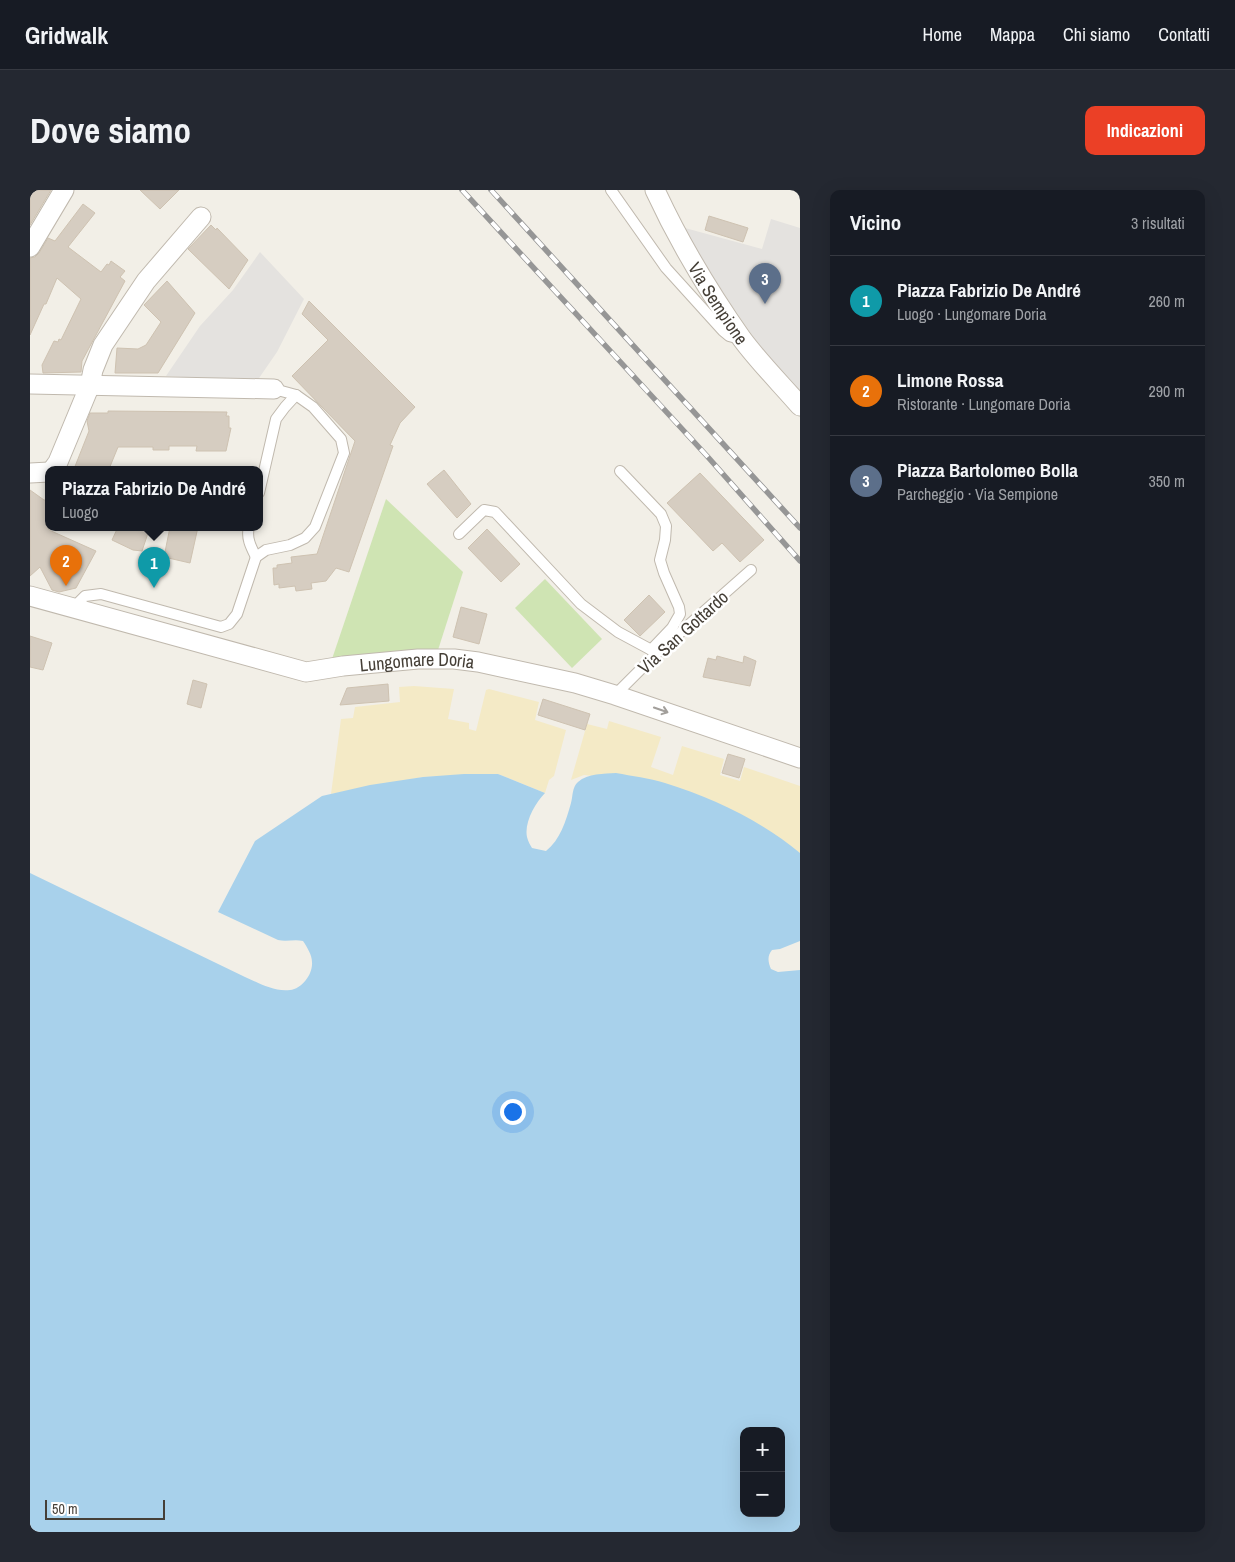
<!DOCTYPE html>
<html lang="it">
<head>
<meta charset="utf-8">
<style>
  :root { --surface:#171b24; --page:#242831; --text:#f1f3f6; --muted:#9ea1a6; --line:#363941; --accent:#eb4026 }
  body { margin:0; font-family:"Archivo Narrow",sans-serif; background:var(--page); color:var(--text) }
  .controls { position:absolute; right:15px; bottom:15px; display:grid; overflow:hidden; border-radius:10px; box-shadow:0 5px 20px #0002 }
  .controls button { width:45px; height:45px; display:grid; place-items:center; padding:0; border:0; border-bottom:1px solid var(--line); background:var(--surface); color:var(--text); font:25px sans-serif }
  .scale { position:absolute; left:15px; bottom:12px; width:120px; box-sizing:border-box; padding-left:5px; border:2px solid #453f37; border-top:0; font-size:14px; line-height:18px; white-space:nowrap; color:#453f37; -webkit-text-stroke:4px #fff; paint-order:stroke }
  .you { position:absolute; left:482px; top:921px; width:18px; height:18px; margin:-12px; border:4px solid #fff; border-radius:50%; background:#1a73e8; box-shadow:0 0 0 8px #1a73e833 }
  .badge { display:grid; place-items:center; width:32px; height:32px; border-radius:50%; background:var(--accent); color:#fff; font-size:16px; font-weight:700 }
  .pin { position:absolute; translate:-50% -41px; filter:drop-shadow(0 1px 2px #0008) }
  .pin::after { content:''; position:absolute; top:26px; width:18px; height:15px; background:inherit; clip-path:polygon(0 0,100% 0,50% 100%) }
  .popup { position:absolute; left:15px; top:276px; width:218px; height:65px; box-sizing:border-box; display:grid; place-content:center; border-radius:10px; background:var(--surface); filter:drop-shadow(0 1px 4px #0005); font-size:16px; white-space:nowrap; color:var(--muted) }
  .popup b { font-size:19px; color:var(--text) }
  .popup::after { content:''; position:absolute; left:50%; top:100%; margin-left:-10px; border:10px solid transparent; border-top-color:var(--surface) }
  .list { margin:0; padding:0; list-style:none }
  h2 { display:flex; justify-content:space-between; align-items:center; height:65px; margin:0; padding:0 20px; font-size:21px }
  h2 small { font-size:16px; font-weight:400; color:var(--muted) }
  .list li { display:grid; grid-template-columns:32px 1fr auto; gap:15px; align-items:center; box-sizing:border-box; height:90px; padding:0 20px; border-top:1px solid var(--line) }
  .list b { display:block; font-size:19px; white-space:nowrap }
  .list p { margin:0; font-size:16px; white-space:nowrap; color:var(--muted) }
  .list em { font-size:16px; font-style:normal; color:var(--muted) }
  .map { position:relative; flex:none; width:770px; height:1342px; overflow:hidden; border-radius:10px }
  header { display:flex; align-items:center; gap:30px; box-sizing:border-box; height:70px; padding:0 25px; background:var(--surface); border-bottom:1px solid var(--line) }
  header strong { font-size:24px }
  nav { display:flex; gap:28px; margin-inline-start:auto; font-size:18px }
  .intro { display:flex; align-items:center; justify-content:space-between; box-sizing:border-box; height:120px; padding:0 30px }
  h1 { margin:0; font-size:35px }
  .button { padding:12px 22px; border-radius:10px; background:var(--accent); color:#fff; font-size:18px; font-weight:700 }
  main { display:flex; gap:30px; padding:0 30px }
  aside { flex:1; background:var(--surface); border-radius:10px; box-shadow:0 5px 20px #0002 }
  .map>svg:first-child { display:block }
  .green { fill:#cfe4b3 }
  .sand { fill:#f4eac6 }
  .parking { fill:#e4e2df }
  .water { fill:#a8d1eb; fill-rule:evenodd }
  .building { fill:#d6cdc1; stroke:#cec2b1 }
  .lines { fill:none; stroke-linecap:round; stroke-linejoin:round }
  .service-casing { stroke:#c0b9ae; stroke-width:12 }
  .minor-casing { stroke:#c0b9ae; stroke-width:21 }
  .service { stroke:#fff; stroke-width:10 }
  .minor { stroke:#fff; stroke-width:19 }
  .rail-casing { stroke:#969696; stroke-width:5.5 }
  .rail { stroke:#fff; stroke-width:4; stroke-dasharray:11; stroke-linecap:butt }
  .oneway { stroke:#a29f9b }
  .labels { text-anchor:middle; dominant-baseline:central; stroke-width:5; stroke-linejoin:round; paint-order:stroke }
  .street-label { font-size:18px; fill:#453f37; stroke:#fff }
</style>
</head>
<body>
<header>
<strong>Gridwalk</strong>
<nav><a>Home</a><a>Mappa</a><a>Chi siamo</a><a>Contatti</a></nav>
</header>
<div class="intro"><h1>Dove siamo</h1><a class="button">Indicazioni</a></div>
<main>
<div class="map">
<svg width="770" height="1342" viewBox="0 0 770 1342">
  <rect width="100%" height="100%" fill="#f2efe7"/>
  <g class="green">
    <polygon points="356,309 433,382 408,460 302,469"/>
    <polygon points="515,389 572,449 542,478 485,418"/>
  </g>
  <g class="sand">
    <polygon points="384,496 424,499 418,529 439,533 439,539 446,541 456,500 459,499 509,512 505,530 536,540 524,586 519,590 515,603 468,584 393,587 301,604 311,529 323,528 325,517 370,512 369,497"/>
    <polygon points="579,531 631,547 621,577 643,585 652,556 694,569 690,585 710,591 714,577 770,596 770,674 582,588 554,585 541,590 557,534 577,539"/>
  </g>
  <g class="parking">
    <polygon points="741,29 770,38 770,205 730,157 658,51 655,38 732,59"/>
    <polygon points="230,62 274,109 247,162 227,191 136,186 170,136 203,100"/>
  </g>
  <path class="water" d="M 586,583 C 602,586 619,588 635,593 C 684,608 731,631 770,663 L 770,751 L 750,759 L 742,760 C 737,766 738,772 741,779 L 748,782 L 770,780 L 770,1342 L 0,1342 L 0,683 L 215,787 C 229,793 244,802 260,800 C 272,799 283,784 282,772 C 282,765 277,757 273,751 C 264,749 257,752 248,750 L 188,722 L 225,651 L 292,606 L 340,595 L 393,587 L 434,584 L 468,584 L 515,603 C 505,613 494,633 497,647 C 498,651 500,655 502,658 L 516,661 C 530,650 536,631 541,613 C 543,606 542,597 548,592 C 558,583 574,584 586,583 ZM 714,1241 L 751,1241 L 751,1323 L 714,1323 Z"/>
  <g class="building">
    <polygon points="0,0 21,0 0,35"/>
    <polygon points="110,0 149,0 130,19"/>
    <polygon points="53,14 65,23 38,57 71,82 77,74 79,75 81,71 95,81 90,87 95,91 52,171 51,182 13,183 12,175 24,151 28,152 29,149 31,150 51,109 27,88 16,114 14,114 0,145 0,68 5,67 9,63 18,48 25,51"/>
    <polygon points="679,26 718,38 713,52 675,40"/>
    <polygon points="181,35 186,40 187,38 218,70 199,99 158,59"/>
    <polygon points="137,91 165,123 128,183 85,183 87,158 108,159 116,155 131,132 114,115"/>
    <polygon points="279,111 385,217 370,233 360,255 363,256 319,382 306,378 296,391 281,393 282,399 266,401 265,396 249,398 249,394 244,395 243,378 247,378 247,375 262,373 261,367 287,364 325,251 262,186 298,150 272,124"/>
    <polygon points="78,221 197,222 196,226 199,226 199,238 201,238 196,261 166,261 167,256 139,256 139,260 123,260 123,257 88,257 79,279 44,279 59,241 57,231 60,223 78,223"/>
    <polygon points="414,280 441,314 427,328 397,294"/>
    <polygon points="670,283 734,350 710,372 692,353 683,361 637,313"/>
    <polygon points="0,300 14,310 19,310 19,340 66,361 46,398 29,402 22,400 10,377 0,386"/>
    <polygon points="88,337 120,337 112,361 103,360 82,350"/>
    <polygon points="140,337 168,337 160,373 134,367"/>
    <polygon points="457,339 490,374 471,392 438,358"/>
    <polygon points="619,405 635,422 610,446 594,430"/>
    <polygon points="431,417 457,424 449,454 423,447"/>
    <polygon points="0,446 22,453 13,480 0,477"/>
    <polygon points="687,466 713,473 714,466 726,471 720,496 673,487 678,468 686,470"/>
    <polygon points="163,490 177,494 171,518 157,514"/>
    <polygon points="358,494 359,511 310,515 317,498"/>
    <polygon points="513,509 560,524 555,540 508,525"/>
    <polygon points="698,564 715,569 709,588 692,583"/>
  </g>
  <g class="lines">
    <defs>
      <g id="service">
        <polyline points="581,0 636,78 693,141 699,146 710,149"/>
        <polyline points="590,281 631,324 636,336 635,350 630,370 634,383 649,417 650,424 642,438 621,460"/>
        <polyline points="229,303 246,229 255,217 266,205"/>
        <path d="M 219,337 C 216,348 221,357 226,367"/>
        <polyline points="429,344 454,320 465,322 551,414 588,442 627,463"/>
        <polyline points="43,418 55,406 71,404 191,437 199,434 207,424 226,367 236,360 260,355 275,348 285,337 314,263 311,249 283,217 266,205 244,199"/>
        <polyline points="585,505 627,463 721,380"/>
      </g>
      <g id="minor">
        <path id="s1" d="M 625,0 C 649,52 679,102 712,149 C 729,172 751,194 770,216"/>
        <polyline points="0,57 34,0"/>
        <polyline points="0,194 244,199"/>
        <polyline points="23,279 28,272 60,195 63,180 73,155 116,91 171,27"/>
        <polyline points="0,283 19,282"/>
        <path id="s2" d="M 0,406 L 276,482 L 313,476 L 388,469 L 424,469 L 448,472 L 545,493 L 585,505 L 770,568"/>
      </g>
    </defs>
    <use href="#service" class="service-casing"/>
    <use href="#minor" class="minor-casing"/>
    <use href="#service" class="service"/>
    <use href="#minor" class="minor"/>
    <defs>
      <g id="rail">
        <polyline points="432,0 677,266 770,371"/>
        <polyline points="461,0 770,338"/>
      </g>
    </defs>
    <use href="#rail" class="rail-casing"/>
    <use href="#rail" class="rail"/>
  </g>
  <defs><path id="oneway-shaft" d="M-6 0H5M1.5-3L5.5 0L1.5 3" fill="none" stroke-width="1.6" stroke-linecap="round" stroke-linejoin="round" transform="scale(1.25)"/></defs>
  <use class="oneway" href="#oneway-shaft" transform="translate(631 520) rotate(19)"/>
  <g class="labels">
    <g class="street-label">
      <text stroke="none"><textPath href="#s1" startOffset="130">Via Sempione</textPath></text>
      <text transform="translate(653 442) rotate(-42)">Via San Gottardo</text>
      <text stroke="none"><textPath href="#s2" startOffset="398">Lungomare Doria</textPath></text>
    </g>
  </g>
</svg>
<div class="controls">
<button>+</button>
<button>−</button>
</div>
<div class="scale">50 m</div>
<div class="you"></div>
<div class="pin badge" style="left:124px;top:398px;background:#0f9aa8">1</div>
<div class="popup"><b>Piazza Fabrizio De André</b>Luogo</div>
<div class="pin badge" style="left:36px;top:396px;background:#e8710a">2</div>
<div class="pin badge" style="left:735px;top:114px;background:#5c6f8a">3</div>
</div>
<aside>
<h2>Vicino<small>3 risultati</small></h2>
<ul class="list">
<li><span class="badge" style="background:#0f9aa8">1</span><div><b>Piazza Fabrizio De André</b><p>Luogo · Lungomare Doria</p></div><em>260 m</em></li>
<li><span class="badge" style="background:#e8710a">2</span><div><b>Limone Rossa</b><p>Ristorante · Lungomare Doria</p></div><em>290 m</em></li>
<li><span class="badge" style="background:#5c6f8a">3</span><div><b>Piazza Bartolomeo Bolla</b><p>Parcheggio · Via Sempione</p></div><em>350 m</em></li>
</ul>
</aside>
</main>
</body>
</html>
